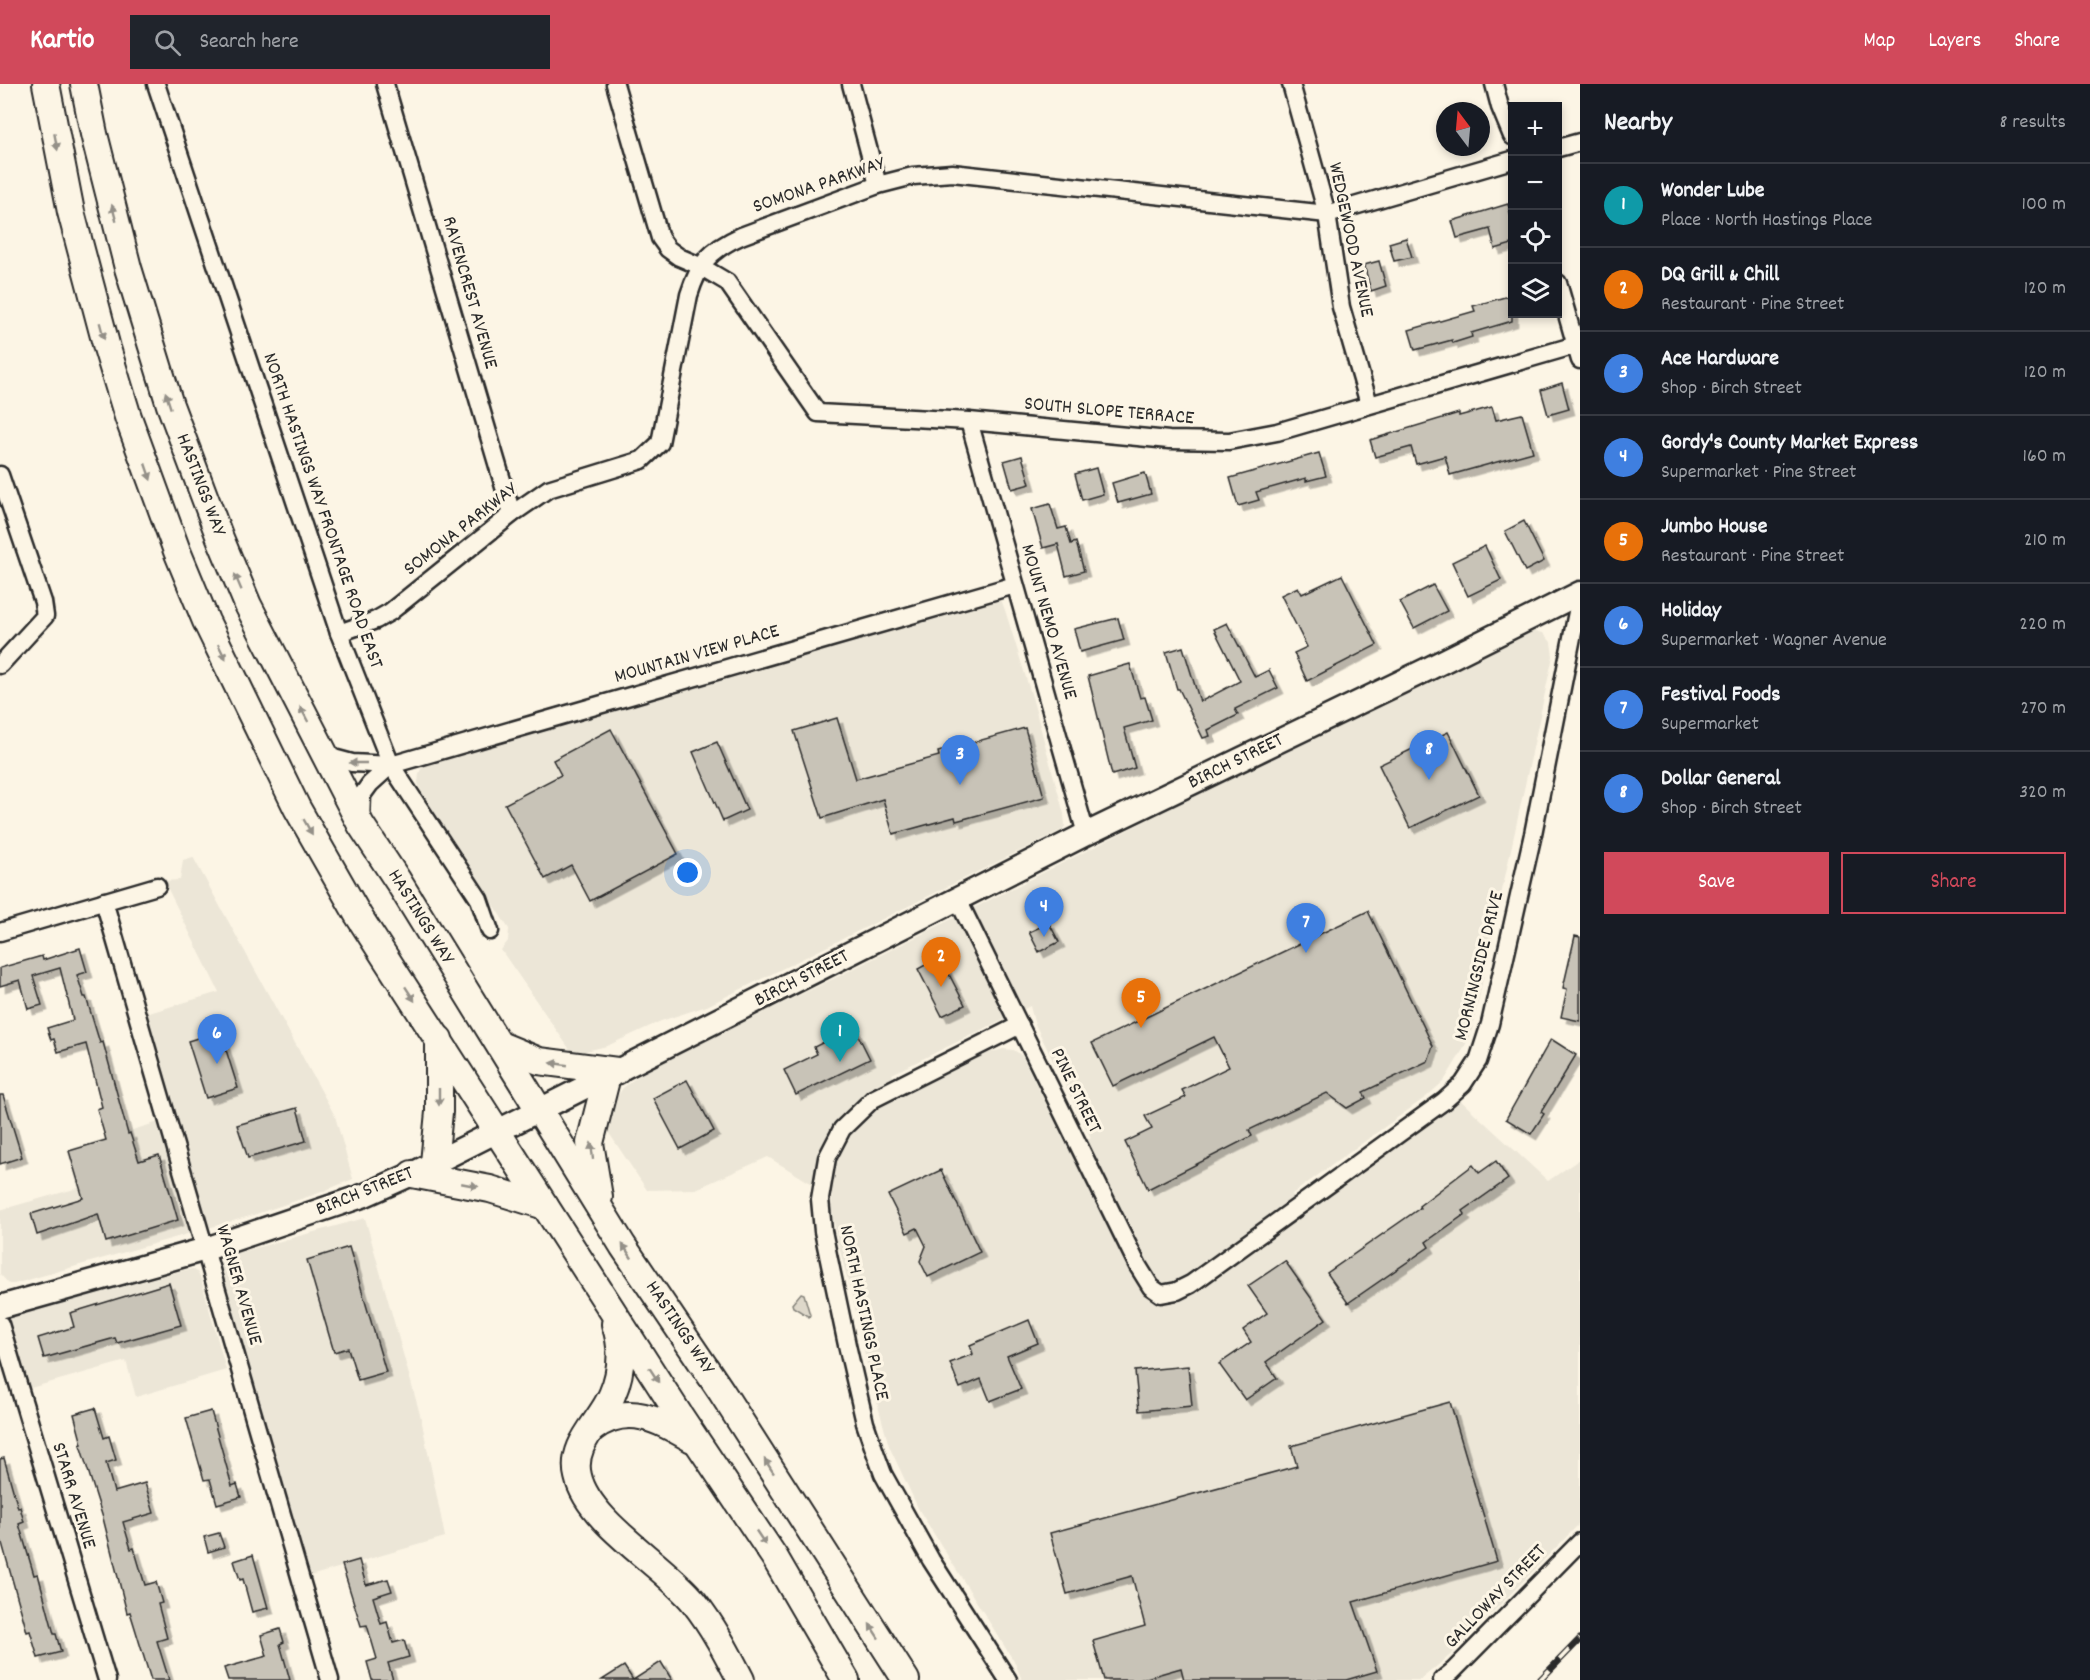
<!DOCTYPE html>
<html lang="en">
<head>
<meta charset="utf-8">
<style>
  :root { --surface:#171b24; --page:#20242c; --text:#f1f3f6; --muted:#9ea1a6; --line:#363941; --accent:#d1495b }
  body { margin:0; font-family:Dekko,sans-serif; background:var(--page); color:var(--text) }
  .controls { position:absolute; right:18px; top:18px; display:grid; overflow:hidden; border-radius:0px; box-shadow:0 3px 9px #0003 }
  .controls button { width:54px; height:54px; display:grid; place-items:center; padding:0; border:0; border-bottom:2px solid var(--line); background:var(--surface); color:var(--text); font:30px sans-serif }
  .compass { position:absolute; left:1436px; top:18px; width:54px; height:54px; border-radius:50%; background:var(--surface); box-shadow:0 3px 9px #0003; rotate:344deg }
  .you { position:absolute; left:688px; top:789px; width:21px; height:21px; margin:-15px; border:4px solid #fff; border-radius:50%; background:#1a73e8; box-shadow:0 0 0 9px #1a73e833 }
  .badge { display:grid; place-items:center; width:39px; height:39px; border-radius:50%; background:var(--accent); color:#fff; font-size:20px; font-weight:700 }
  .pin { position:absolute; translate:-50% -50px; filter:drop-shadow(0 2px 3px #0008) }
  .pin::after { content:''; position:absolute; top:32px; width:21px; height:18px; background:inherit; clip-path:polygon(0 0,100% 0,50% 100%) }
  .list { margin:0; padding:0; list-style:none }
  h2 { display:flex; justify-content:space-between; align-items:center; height:78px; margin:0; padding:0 24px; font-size:26px }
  h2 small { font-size:20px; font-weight:400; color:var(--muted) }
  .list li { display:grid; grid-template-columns:39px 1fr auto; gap:18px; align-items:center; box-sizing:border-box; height:84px; padding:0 24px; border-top:2px solid var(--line) }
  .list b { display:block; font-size:22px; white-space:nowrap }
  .list p { margin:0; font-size:20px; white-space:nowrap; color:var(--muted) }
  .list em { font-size:20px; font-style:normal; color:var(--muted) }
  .actions { display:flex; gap:12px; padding:18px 24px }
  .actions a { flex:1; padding:14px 0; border:2px solid var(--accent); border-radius:0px; text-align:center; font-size:21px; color:var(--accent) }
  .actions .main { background:var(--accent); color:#fff }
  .icon { flex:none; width:33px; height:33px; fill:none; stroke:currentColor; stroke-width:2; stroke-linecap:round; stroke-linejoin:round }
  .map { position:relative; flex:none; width:1580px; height:1596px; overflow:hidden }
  header { display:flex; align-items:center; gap:36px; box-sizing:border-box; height:84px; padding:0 30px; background:var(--accent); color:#fff }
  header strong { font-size:28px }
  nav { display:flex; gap:33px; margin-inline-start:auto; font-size:21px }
  .search { width:420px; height:54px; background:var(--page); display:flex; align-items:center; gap:15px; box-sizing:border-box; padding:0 21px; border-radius:0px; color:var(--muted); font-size:22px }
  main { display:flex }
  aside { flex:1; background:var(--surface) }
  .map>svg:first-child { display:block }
  .built { fill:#ece6d7; fill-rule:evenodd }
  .green { fill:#ded8ca; stroke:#84827a; stroke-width:1.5 }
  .building { fill:#c8c3b7; stroke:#2b2b2b; stroke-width:1.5; filter:url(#shadow) }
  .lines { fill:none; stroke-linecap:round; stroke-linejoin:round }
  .street-casing { stroke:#2b2b2b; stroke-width:21 }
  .secondary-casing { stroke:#2b2b2b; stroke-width:27 }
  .primary-casing { stroke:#2b2b2b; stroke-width:30 }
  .street { stroke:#fcf5e5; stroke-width:16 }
  .secondary { stroke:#fcf5e5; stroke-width:22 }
  .primary { stroke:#fcf5e5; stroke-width:26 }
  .rail-casing { stroke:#2b2b2b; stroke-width:7 }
  .rail { stroke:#fcf5e5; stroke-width:4.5; stroke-dasharray:14; stroke-linecap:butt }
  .oneway { fill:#949088 }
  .labels { text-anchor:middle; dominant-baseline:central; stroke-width:6; stroke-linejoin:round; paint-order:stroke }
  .street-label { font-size:20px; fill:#2b2b2b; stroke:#fcf5e5 }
</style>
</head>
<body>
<header>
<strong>Kartio</strong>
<div class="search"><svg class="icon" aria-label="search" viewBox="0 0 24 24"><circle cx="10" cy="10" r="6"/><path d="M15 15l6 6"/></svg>Search here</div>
<nav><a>Map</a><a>Layers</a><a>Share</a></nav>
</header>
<main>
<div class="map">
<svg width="1580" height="1596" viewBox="0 0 1580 1596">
  <defs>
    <filter id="shadow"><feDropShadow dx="5.5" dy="5.5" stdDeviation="0" flood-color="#0004"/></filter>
  </defs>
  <rect width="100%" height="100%" fill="#fcf5e5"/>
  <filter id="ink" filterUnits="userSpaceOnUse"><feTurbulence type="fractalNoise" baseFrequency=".0167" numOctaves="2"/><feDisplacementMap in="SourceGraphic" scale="12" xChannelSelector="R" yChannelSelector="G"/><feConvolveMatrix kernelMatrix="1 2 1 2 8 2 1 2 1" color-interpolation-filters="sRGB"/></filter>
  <g filter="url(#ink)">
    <g class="built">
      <polygon points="997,516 1002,518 1005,526 1032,613 1064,730 1065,742 1062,746 707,922 661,937 607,962 573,970 501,866 508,857 509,845 424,714 418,699 419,690 422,682 429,678"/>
      <path d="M 1535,547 L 1543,549 L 1551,558 L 1553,572 L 1472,945 L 1464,964 L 1444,997 L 1426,1013 L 1292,1110 L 1303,1132 L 1400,1061 L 1459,1015 L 1548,1097 L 1580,1075 L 1580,1439 L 1454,1568 L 1420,1596 L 1022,1596 L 1015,1579 L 919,1426 L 889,1362 L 868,1285 L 857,1232 L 838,1159 L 831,1125 L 832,1112 L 768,1073 L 696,1105 L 647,1106 L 603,1040 L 609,1024 L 623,1004 L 634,995 L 656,981 L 841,891 L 1347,635 L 1516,553 ZM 1030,922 L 1034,938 L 1091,1054 L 1069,1066 L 1022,972 L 1014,966 L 1003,965 L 988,969 L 903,1012 L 892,990 Z"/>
      <polygon points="193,773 335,1032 353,1095 319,1109 250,1132 14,1200 9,1200 0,1190 0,1126 78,1104 67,1066 175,1033 146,930 219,908 164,797 180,796 183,776"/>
      <polygon points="365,1134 421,1334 445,1453 310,1492 220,1186 222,1176 233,1170"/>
      <polygon points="193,1185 197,1188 201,1195 226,1286 136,1313 126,1277 27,1305 18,1277 0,1282 0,1236 184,1186"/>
    </g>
    <polygon class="green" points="801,1209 804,1210 810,1231 809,1233 793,1223 792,1220"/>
    <g class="building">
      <polygon points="1508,120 1512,138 1512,160 1495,165 1490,145 1457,154 1452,137"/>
      <polygon points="1406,154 1412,173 1394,177 1389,159"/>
      <polygon points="1379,177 1386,202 1371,207 1364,181"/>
      <polygon points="1512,211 1512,237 1471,249 1472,253 1453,259 1452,256 1415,266 1409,246 1475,227 1473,222"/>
      <polygon points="1562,299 1569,325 1548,331 1541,306"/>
      <polygon points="1492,323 1496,336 1522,330 1533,368 1450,391 1445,372 1416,380 1411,363 1375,373 1370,356 1459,329 1459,332"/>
      <polygon points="1319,369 1326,392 1306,397 1306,394 1256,408 1259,416 1238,422 1230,394"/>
      <polygon points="1022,372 1030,400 1012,405 1004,377"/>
      <polygon points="1096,384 1103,410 1082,416 1075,390"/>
      <polygon points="1145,389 1151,410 1118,419 1112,399"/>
      <polygon points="1050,420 1058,445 1066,443 1071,460 1076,458 1084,487 1066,492 1058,460 1043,464 1032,425"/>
      <polygon points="1524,437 1544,477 1525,487 1505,447"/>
      <polygon points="1485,462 1501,496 1468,512 1452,478"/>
      <polygon points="1342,491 1377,561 1307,597 1294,569 1307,563 1281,511 1298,503 1302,510"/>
      <polygon points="1433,501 1447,527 1414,544 1400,518"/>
      <polygon points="1118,534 1124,556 1080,568 1074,545"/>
      <polygon points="1227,539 1255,593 1269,586 1278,604 1235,625 1238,631 1208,646 1210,652 1203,654 1179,605 1177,605 1166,568 1183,563 1200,618 1240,597 1214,545"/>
      <polygon points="1130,580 1140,614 1145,613 1152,636 1124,644 1135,684 1112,691 1088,592"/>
      <polygon points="837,634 856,695 939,672 938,668 1025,644 1044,713 956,737 955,733 893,750 883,715 822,734 794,647"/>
      <polygon points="611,645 678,770 590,817 571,781 545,795 505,720 561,691 553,676"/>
      <polygon points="1448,648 1479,711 1410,744 1379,681"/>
      <polygon points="717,658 747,726 723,737 693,668"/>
      <polygon points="1368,827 1433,962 1428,977 1363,1008 1366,1014 1347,1024 1327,1009 1249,1046 1252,1052 1148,1105 1125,1058 1152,1045 1145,1032 1186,1013 1182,1006 1229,983 1214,953 1113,1002 1092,959"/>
      <polygon points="1049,839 1059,858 1039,868 1029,848"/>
      <polygon points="1575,852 1580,853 1580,937 1561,933 1567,905 1563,904"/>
      <polygon points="80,864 87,888 77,891 84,913 86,913 100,959 103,958 128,1050 130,1049 139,1077 159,1071 178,1136 106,1158 98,1130 37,1151 31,1130 83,1114 69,1067 106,1056 97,1025 102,1023 86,960 58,968 54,955 51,956 47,944 73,936 60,884 33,892 42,921 28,925 20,896 0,902 0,884 42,872 43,876"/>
      <polygon points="940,873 965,921 942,932 918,885"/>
      <polygon points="854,943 870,975 796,1011 784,986 817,970 814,963"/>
      <polygon points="220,947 238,1004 206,1014 188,957"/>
      <polygon points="1551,955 1576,971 1541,1028 1544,1030 1531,1050 1506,1035"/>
      <polygon points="687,996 714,1047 680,1065 653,1014"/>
      <polygon points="0,1011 3,1011 22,1073 0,1080"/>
      <polygon points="297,1024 306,1057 248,1074 237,1041"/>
      <polygon points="1496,1077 1508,1095 1463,1127 1465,1130 1426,1158 1429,1163 1348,1219 1327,1189 1420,1124 1419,1122 1473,1081 1479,1089"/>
      <polygon points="941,1086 980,1168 928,1193 920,1177 926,1162 917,1144 907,1149 888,1111"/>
      <polygon points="349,1163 386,1288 358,1296 348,1264 334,1268 307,1176"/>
      <polygon points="1285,1177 1326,1235 1266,1278 1277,1294 1245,1316 1219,1280 1251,1258 1243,1246 1267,1229 1248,1202"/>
      <polygon points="169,1199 181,1241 117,1259 115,1254 44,1274 38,1254 74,1243 70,1229"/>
      <polygon points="1029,1236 1038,1259 1007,1272 1021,1305 990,1317 981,1295 960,1304 950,1279 973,1270 970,1261"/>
      <polygon points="1188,1282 1192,1322 1139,1327 1135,1287"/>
      <polygon points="1450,1318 1497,1477 1353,1518 1377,1587 1346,1596 1184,1596 1181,1584 1139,1596 1104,1596 1093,1557 1145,1542 1132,1492 1067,1510 1050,1449 1297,1382 1291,1362"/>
      <polygon points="95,1324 104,1354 109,1352 116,1376 106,1379 114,1408 145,1399 154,1429 123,1438 131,1465 134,1464 145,1501 156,1498 162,1519 158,1520 167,1554 157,1557 169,1596 151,1596 130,1528 127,1529 103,1434 80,1361 82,1360 74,1330"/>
      <polygon points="211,1327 232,1402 237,1400 241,1413 217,1420 210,1395 204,1396 186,1334"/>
      <polygon points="4,1374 18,1424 20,1423 24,1438 19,1440 34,1491 38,1490 54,1550 56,1550 61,1568 38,1574 30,1547 27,1548 0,1452 0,1375"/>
      <polygon points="219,1449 224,1463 208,1468 204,1453"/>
      <polygon points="253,1471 268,1524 252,1528 243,1495 240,1496 234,1477"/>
      <polygon points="359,1476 366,1501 388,1495 392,1507 373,1513 381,1540 387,1538 393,1559 404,1556 409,1573 388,1579 393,1596 372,1596 367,1578 377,1575 367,1541 361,1542 342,1481"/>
      <polygon points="280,1545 284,1558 280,1560 290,1596 228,1596 224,1584 267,1572 261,1551"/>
      <polygon points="661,1578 672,1596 633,1596"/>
      <polygon points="624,1582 633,1596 602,1596"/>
    </g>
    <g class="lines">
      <defs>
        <g id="street">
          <polyline points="156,0 339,549 391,681 479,815 490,847"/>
          <polyline points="385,0 512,430"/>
          <polyline points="615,0 660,154 668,165 679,173 700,182 727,198 818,329 969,337 1169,356 1229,357 1277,348 1576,261"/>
          <polyline points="851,0 878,101"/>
          <polyline points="1291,0 1327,130 1341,223 1369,320"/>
          <polyline points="1494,0 1500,23 1512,52"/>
          <polyline points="1558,64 1580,58"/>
          <polyline points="1558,199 1580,276"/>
          <polyline points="969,337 1086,750"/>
          <polyline points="0,391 43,518 45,532 0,581"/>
          <path d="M 339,549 L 376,536 L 390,528 L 512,430 L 548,405 L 642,376 L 660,359 L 689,211 C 699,179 710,166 741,152 L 878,101 L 913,92 L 952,89 L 1327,130 L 1512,76"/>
          <polyline points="326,672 352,679 391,681"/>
          <polyline points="361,737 362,711 370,700 391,681 1015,501"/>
          <polyline points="958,816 1138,1182 1151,1203 1161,1210 1177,1207 1191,1200 1444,1017 1463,1000 1478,977 1490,940 1533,750 1580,513"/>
          <polyline points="104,817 330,1596"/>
          <polyline points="0,848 157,802"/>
          <polyline points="0,1240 107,1596"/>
          <polyline points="1008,1596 931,1476 883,1390 875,1368 865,1339 847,1261 823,1147 820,1115 827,1074 842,1045 873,1015 1020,941"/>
          <polyline points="1442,1596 1453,1587 1580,1458"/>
        </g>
        <polyline id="secondary" points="0,1223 206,1165 365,1111 412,1090 617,987 1086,750 1426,586 1580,509"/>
        <g id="primary">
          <polyline points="46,0 71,128 107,264 128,333 177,467 206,537 297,724 358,831 680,1332 775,1474 846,1596"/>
          <polyline points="84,0 94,50 128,184 170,321 220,454 248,521 361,741 398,797 623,1162 721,1307 906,1596"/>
          <polyline points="500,961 539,977 617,987"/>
          <polyline points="434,1079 439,1028 439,955"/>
          <polyline points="412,1090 490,1105 545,1122"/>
          <polyline points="599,1113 590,1059 607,992"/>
          <path d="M 615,1240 C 623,1263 622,1288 612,1311 C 601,1338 570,1360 578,1392 C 588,1438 663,1480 694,1518 C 713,1542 727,1569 741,1596"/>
          <path d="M 593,1344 C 628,1318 659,1336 692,1355"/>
        </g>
      </defs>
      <use href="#street" class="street-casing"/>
      <use href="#secondary" class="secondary-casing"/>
      <use href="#primary" class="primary-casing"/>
      <use href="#street" class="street"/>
      <use href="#secondary" class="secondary"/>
      <use href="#primary" class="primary"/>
      <defs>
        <polyline id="rail" points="1540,1596 1580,1555"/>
      </defs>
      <use href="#rail" class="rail-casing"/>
      <use href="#rail" class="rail"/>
    </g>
    <defs><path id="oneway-solid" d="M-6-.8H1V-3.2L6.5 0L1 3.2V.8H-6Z" transform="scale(1.5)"/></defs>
    <g class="oneway">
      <use href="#oneway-solid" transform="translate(56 58) rotate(79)"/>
      <use href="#oneway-solid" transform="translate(114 129) rotate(-105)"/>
      <use href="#oneway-solid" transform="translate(102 247) rotate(75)"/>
      <use href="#oneway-solid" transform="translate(168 316) rotate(-108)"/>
      <use href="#oneway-solid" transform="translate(148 388) rotate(71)"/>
      <use href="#oneway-solid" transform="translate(238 498) rotate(-113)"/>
      <use href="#oneway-solid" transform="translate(222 568) rotate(64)"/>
      <use href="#oneway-solid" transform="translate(304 630) rotate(-118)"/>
      <use href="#oneway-solid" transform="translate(358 679) rotate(-180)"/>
      <use href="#oneway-solid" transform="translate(308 743) rotate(60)"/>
      <use href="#oneway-solid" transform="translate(410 910) rotate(57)"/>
      <use href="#oneway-solid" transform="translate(559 980) rotate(-172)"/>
      <use href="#oneway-solid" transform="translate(439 1013) rotate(90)"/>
      <use href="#oneway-solid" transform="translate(592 1067) rotate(-97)"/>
      <use href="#oneway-solid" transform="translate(470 1101) rotate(11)"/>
      <use href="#oneway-solid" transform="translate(627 1167) rotate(-124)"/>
      <use href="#oneway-solid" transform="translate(654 1291) rotate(57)"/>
      <use href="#oneway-solid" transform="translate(769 1382) rotate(-123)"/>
      <use href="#oneway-solid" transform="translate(761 1454) rotate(56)"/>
      <use href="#oneway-solid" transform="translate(874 1547) rotate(-123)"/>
    </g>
  </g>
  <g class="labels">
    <g class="street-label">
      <text transform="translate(819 102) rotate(-19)">SOMONA PARKWAY</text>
      <text transform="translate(1350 156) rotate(78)">WEDGEWOOD AVENUE</text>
      <text transform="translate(469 209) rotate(74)">RAVENCREST AVENUE</text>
      <text transform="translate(1109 328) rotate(5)">SOUTH SLOPE TERRACE</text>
      <text transform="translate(200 401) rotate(69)">HASTINGS WAY</text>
      <text transform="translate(322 427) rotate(71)">NORTH HASTINGS WAY FRONTAGE ROAD EAST</text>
      <text transform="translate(461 446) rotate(-38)">SOMONA PARKWAY</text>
      <text transform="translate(1048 538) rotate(74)">MOUNT NEMO AVENUE</text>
      <text transform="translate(697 571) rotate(-16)">MOUNTAIN VIEW PLACE</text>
      <text transform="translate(1236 678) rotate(-26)">BIRCH STREET</text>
      <text transform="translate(420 833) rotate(58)">HASTINGS WAY</text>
      <text transform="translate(1480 882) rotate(-76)">MORNINGSIDE DRIVE</text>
      <text transform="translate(802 895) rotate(-27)">BIRCH STREET</text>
      <text transform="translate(1075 1007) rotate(64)">PINE STREET</text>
      <text transform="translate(365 1108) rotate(-22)">BIRCH STREET</text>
      <text transform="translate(238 1201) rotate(74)">WAGNER AVENUE</text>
      <text transform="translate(863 1229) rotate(78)">NORTH HASTINGS PLACE</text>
      <text transform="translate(679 1244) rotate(56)">HASTINGS WAY</text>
      <text transform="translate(73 1412) rotate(73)">STARR AVENUE</text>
      <text transform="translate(1496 1513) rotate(-46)">GALLOWAY STREET</text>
    </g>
  </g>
</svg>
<div class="controls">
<button>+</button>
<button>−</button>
<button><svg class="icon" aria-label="locate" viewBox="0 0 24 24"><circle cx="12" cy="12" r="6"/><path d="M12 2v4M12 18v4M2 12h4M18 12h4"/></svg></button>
<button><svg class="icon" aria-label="layers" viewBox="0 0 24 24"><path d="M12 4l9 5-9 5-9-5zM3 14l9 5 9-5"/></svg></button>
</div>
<svg class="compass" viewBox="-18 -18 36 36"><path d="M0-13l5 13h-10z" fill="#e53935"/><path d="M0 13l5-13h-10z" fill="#9ea1a6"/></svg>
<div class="you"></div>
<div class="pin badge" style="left:840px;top:978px;background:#0f9aa8">1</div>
<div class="pin badge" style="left:941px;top:903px;background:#e8710a">2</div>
<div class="pin badge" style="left:960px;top:701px;background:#3f7fe0">3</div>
<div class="pin badge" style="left:1044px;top:853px;background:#3f7fe0">4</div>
<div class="pin badge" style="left:1141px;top:944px;background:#e8710a">5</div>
<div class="pin badge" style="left:217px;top:980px;background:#3f7fe0">6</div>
<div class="pin badge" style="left:1306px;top:869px;background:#3f7fe0">7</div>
<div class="pin badge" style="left:1429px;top:696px;background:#3f7fe0">8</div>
</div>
<aside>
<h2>Nearby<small>8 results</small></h2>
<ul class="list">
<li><span class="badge" style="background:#0f9aa8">1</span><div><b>Wonder Lube</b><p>Place · North Hastings Place</p></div><em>100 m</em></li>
<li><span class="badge" style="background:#e8710a">2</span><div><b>DQ Grill &amp; Chill</b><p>Restaurant · Pine Street</p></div><em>120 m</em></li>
<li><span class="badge" style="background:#3f7fe0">3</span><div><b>Ace Hardware</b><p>Shop · Birch Street</p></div><em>120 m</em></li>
<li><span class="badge" style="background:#3f7fe0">4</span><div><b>Gordy's County Market Express</b><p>Supermarket · Pine Street</p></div><em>160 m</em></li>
<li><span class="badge" style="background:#e8710a">5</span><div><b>Jumbo House</b><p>Restaurant · Pine Street</p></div><em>210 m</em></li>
<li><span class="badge" style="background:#3f7fe0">6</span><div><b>Holiday</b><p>Supermarket · Wagner Avenue</p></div><em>220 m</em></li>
<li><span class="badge" style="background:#3f7fe0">7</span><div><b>Festival Foods</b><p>Supermarket</p></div><em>270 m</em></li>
<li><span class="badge" style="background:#3f7fe0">8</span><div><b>Dollar General</b><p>Shop · Birch Street</p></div><em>320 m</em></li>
</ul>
<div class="actions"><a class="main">Save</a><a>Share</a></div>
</aside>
</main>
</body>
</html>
